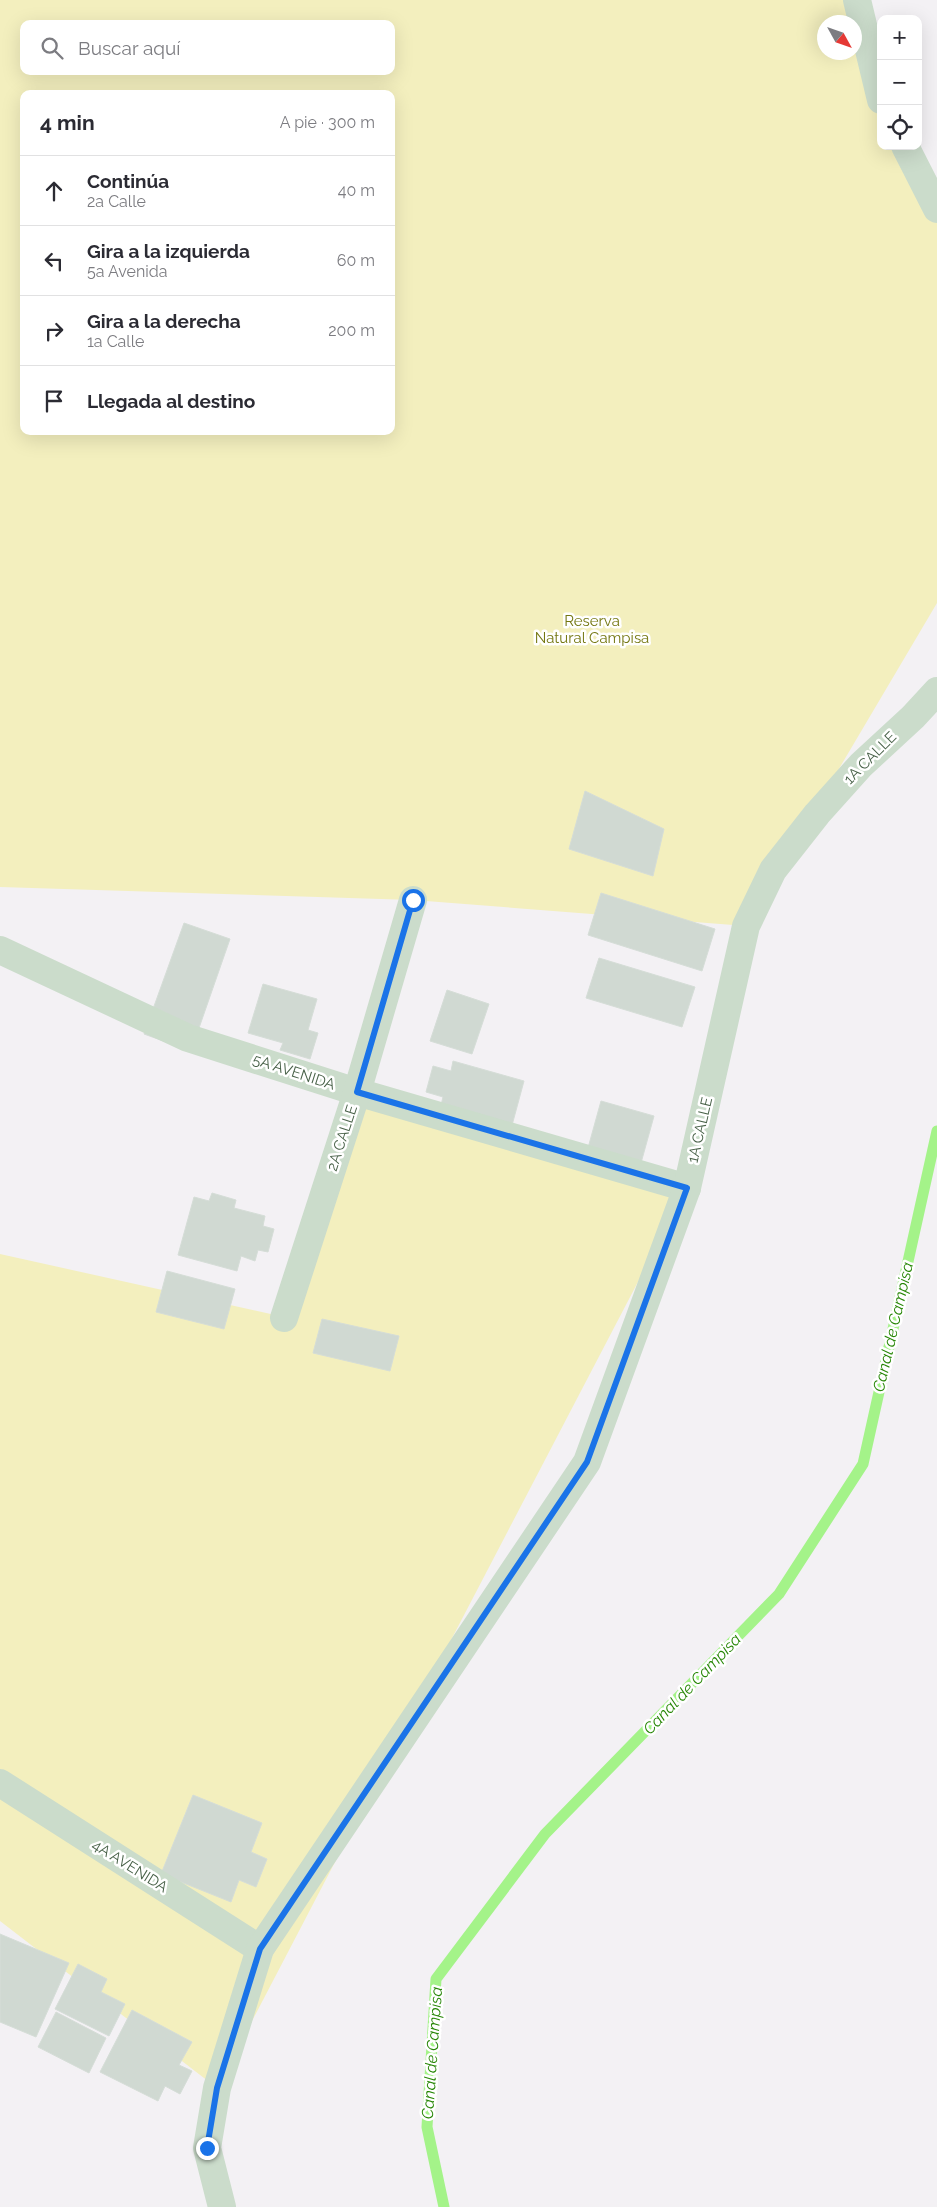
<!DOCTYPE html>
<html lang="es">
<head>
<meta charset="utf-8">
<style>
  :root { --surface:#fff; --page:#f2f2f3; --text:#2b2b33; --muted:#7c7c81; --line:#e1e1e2 }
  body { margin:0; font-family:Raleway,sans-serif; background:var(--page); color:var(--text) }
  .controls { position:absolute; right:15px; top:15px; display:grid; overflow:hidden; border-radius:10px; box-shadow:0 5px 20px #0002 }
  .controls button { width:45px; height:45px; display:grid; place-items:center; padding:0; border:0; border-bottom:1px solid var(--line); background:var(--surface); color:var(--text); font:25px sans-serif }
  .compass { position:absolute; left:817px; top:15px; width:45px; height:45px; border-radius:50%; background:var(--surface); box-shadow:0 5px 20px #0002; rotate:130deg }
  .stop { position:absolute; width:15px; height:15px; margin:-11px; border:4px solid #1a73e8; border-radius:50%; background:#fff }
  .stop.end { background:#1a73e8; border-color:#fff; box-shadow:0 1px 5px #0008 }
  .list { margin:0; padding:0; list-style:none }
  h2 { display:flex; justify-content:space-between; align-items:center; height:65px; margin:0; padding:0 20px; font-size:21px }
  h2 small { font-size:16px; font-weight:400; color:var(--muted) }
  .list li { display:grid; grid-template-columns:32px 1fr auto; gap:15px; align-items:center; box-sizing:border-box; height:70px; padding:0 20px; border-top:1px solid var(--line) }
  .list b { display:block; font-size:19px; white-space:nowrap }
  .list p { margin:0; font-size:16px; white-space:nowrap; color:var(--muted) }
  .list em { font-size:16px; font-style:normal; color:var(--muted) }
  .icon { flex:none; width:28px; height:28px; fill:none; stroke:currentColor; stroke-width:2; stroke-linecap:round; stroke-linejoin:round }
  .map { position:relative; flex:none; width:937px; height:2207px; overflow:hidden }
  .search { position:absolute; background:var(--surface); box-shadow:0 5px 20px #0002; left:20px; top:20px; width:375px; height:55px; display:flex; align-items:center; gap:12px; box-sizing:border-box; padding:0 18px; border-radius:10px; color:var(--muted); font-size:19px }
  .panel { position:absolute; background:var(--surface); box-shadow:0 5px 20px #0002; left:20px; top:90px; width:375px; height:345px; border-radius:10px }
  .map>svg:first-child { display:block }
  .green { fill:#f3efbe; fill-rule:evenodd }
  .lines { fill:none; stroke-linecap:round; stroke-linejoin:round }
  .stream { stroke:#a4f389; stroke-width:11 }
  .building { fill:#d0d9d2; stroke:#d5ddd7 }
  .minor { stroke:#cbdccb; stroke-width:28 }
  .route { stroke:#1a73e8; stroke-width:6 }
  .labels { text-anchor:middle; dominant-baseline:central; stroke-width:5; stroke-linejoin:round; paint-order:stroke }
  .park-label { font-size:15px; fill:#747711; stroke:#fff }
  .street-label { font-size:15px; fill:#486148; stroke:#fff }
  .water-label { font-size:16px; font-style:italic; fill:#278706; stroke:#fff }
</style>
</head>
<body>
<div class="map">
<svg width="937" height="2207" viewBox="0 0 937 2207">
  <rect width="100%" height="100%" fill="#f3f1f4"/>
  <g class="green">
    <path d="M 0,0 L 858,0 L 881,67 L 881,146 L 910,146 L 937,218 L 937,603 L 746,926 L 413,900 L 0,887 ZM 824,22 L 854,22 L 854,52 L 824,52 ZM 24,24 L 391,24 L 391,71 L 24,71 ZM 24,94 L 391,94 L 391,431 L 24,431 Z"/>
    <polygon points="357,1092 687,1188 217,2088 0,1921 0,1254 284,1317"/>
  </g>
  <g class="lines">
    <polyline class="stream" points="444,2207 427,2127 436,1979 545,1834 779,1594 863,1464 937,1131"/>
  </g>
  <g class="building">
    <polygon points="585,791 664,829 653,876 569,849"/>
    <polygon points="601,893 715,929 702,971 588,935"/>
    <polygon points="184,923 230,939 191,1051 144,1034"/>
    <polygon points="599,958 695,987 682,1027 586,998"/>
    <polygon points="263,984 317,999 308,1030 318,1033 310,1059 280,1050 283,1043 248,1033"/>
    <polygon points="447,990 489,1004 472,1054 430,1041"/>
    <polygon points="453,1061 524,1081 511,1129 440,1109 443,1097 426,1092 433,1066 451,1071"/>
    <polygon points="601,1101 654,1116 641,1163 588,1148"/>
    <polygon points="212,1193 236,1200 234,1208 265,1216 263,1226 274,1229 268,1252 258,1250 255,1261 241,1256 237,1271 178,1255 194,1197 209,1201"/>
    <polygon points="167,1271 235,1289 224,1329 156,1312"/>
    <polygon points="322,1319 399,1336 390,1371 313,1353"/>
    <polygon points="193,1795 262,1823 251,1852 267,1859 256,1887 239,1880 231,1902 161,1874"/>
    <polygon points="0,1934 69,1963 36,2037 0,2022"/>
    <polygon points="78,1964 107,1979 101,1992 125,2004 109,2036 55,2009"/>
    <polygon points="132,2010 192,2042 179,2065 192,2071 180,2094 165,2086 158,2101 100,2072"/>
    <polygon points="56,2012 106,2038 89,2073 38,2047"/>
  </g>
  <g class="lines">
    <g class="minor">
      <polyline points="857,0 881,100"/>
      <polyline points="905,146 937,209"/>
      <polyline points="0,950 188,1038 357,1092 687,1188"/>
      <polyline points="284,1318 357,1092 413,900"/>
      <polyline points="0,1783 260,1949"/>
      <polyline points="222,2207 207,2148 217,2088 260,1949 587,1462 687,1188 746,926 773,870 817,814 861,765 913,717 937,691"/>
    </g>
  </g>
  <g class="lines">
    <polyline class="route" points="207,2148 217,2088 260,1949 587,1462 687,1188 357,1092 413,900"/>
  </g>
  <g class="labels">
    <g class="park-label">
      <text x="592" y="621">Reserva<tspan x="592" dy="17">Natural Campisa</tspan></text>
    </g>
    <g class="street-label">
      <text transform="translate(870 758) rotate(-45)">1A CALLE</text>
      <text transform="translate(294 1072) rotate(18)">5A AVENIDA</text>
      <text transform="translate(700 1130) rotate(-77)">1A CALLE</text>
      <text transform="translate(342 1138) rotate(-72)">2A CALLE</text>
      <text transform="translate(130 1866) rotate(32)">4A AVENIDA</text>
    </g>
    <g class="water-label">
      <text transform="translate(893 1327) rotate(-77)">Canal de Campisa</text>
      <text transform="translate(692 1684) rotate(-46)">Canal de Campisa</text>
      <text transform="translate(432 2053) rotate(-86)">Canal de Campisa</text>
    </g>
  </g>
</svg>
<div class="controls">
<button>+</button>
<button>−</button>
<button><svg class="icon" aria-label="locate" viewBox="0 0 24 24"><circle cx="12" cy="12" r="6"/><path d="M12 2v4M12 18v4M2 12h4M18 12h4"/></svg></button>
</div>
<svg class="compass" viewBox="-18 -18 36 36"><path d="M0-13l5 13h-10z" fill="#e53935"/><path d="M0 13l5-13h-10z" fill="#7c7c81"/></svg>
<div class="stop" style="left:413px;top:900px"></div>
<div class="stop end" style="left:207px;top:2148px"></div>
<div class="search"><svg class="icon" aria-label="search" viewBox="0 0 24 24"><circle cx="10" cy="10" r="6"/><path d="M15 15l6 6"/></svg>Buscar aquí</div>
<section class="panel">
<h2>4 min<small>A pie · 300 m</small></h2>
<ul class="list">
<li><svg class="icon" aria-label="ahead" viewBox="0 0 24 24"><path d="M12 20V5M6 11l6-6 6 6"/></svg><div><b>Continúa</b><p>2a Calle</p></div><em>40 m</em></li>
<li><svg class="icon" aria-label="left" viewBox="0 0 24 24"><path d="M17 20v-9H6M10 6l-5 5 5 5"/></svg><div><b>Gira a la izquierda</b><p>5a Avenida</p></div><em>60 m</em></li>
<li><svg class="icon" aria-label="right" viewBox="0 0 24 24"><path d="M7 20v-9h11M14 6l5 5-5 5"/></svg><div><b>Gira a la derecha</b><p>1a Calle</p></div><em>200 m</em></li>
<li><svg class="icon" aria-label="arrive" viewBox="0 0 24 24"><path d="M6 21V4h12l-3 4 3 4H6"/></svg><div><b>Llegada al destino</b></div></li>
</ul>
</section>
</div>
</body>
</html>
